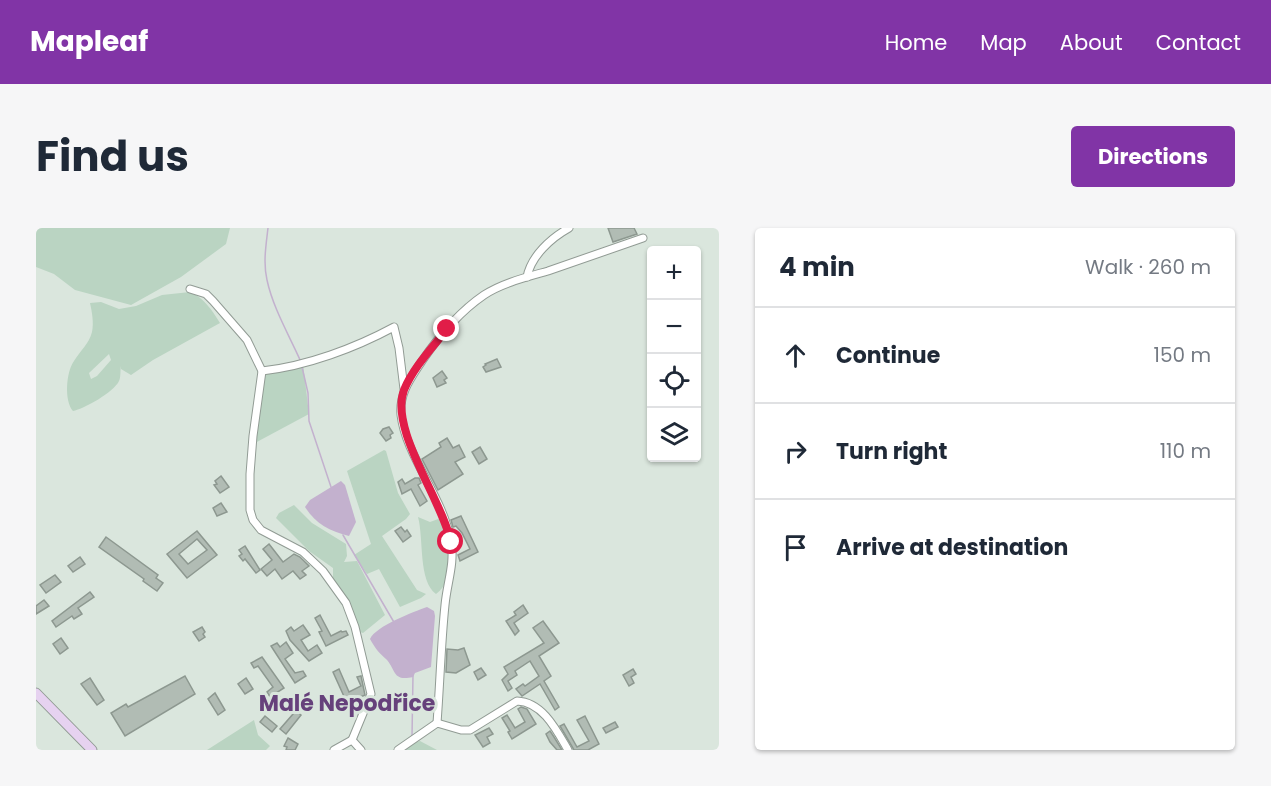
<!DOCTYPE html>
<html lang="en">
<head>
<meta charset="utf-8">
<style>
  :root { --surface:#fff; --page:#f6f6f7; --text:#1f2937; --muted:#747a83; --line:#e0e1e3; --accent:#8134a6 }
  body { margin:0; font-family:Poppins,sans-serif; background:var(--page); color:var(--text) }
  .controls { position:absolute; right:18px; top:18px; display:grid; overflow:hidden; border-radius:6px; box-shadow:0 2px 4px #0004 }
  .controls button { width:54px; height:54px; display:grid; place-items:center; padding:0; border:0; border-bottom:2px solid var(--line); background:var(--surface); color:var(--text); font:30px sans-serif }
  .stop { position:absolute; width:18px; height:18px; margin:-14px; border:4px solid #e11d48; border-radius:50%; background:#fff }
  .stop.end { background:#e11d48; border-color:#fff; box-shadow:0 2px 6px #0008 }
  .list { margin:0; padding:0; list-style:none }
  h2 { display:flex; justify-content:space-between; align-items:center; height:78px; margin:0; padding:0 24px; font-size:26px }
  h2 small { font-size:20px; font-weight:400; color:var(--muted) }
  .list li { display:grid; grid-template-columns:39px 1fr auto; gap:18px; align-items:center; box-sizing:border-box; height:96px; padding:0 24px; border-top:2px solid var(--line) }
  .list b { display:block; font-size:22px; white-space:nowrap }
  .list em { font-size:20px; font-style:normal; color:var(--muted) }
  .icon { flex:none; width:33px; height:33px; fill:none; stroke:currentColor; stroke-width:2; stroke-linecap:round; stroke-linejoin:round }
  .map { position:relative; flex:none; width:683px; height:522px; overflow:hidden; border-radius:6px }
  header { display:flex; align-items:center; gap:36px; box-sizing:border-box; height:84px; padding:0 30px; background:var(--accent); color:#fff }
  header strong { font-size:28px }
  nav { display:flex; gap:33px; margin-inline-start:auto; font-size:21px }
  .intro { display:flex; align-items:center; justify-content:space-between; box-sizing:border-box; height:144px; padding:0 36px }
  h1 { margin:0; font-size:42px }
  .button { padding:15px 27px; border-radius:6px; background:var(--accent); color:#fff; font-size:21px; font-weight:700 }
  main { display:flex; gap:36px; padding:0 36px }
  aside { flex:1; background:var(--surface); border-radius:6px; box-shadow:0 2px 4px #0004 }
  .map>svg:first-child { display:block }
  .green { fill:#bad4c2; fill-rule:evenodd }
  .water { fill:#c3b1ce }
  .lines { fill:none; stroke-linecap:round; stroke-linejoin:round }
  .stream { stroke:#c3b1ce; stroke-width:1.5 }
  .building { fill:#b1bcb4; stroke:#8d9890; stroke-width:1.5; fill-rule:evenodd }
  .minor-casing { stroke:#919b94; stroke-width:9 }
  .secondary-casing { stroke:#919b94; stroke-width:11 }
  .minor { stroke:#fff; stroke-width:7 }
  .secondary { stroke:#e6d2f0; stroke-width:9 }
  .route { stroke:#e11d48; stroke-width:8 }
  .labels { text-anchor:middle; dominant-baseline:central; stroke-width:6; stroke-linejoin:round; paint-order:stroke }
  .quarter-label { font-size:22px; font-weight:bold; fill:#66417b; stroke:#dae6dd }
</style>
</head>
<body>
<header>
<strong>Mapleaf</strong>
<nav><a>Home</a><a>Map</a><a>About</a><a>Contact</a></nav>
</header>
<div class="intro"><h1>Find us</h1><a class="button">Directions</a></div>
<main>
<div class="map">
<svg width="683" height="522" viewBox="0 0 683 522">
  <rect width="100%" height="100%" fill="#dae6dd"/>
  <g class="green">
    <polygon points="0,0 194,0 190,16 145,49 95,77 39,62 18,46 0,39"/>
    <path d="M 154,64 C 168,70 176,82 184,95 L 117,132 L 95,147 L 85,141 L 85,138 C 84,143 85,149 83,153 C 78,164 48,181 37,183 C 28,173 30,144 38,133 C 44,123 53,116 56,104 C 58,95 56,84 54,75 L 65,74 L 83,81 L 100,78 L 126,67 ZM 73,126 L 75,132 L 61,148 L 55,151 L 53,145 Z"/>
    <polygon points="267,136 273,186 217,216 229,144"/>
    <polygon points="348,222 350,223 362,265 374,286 370,291 346,308 381,362 390,366 385,370 364,379 343,341 331,346 318,327 335,316 311,243"/>
    <polygon points="258,277 276,295 310,316 311,328 308,334 321,333 349,387 327,405 324,404 312,376 297,351 297,340 273,323 240,290 243,285"/>
    <path d="M 382,289 L 394,294 L 405,290 C 413,310 421,352 400,366 C 382,353 388,311 382,289 Z"/>
    <polygon points="218,492 222,507 234,518 230,522 171,522"/>
    <polygon points="384,513 401,522 367,522 376,515"/>
  </g>
  <g class="water">
    <path d="M 305,253 L 309,257 L 320,294 L 313,308 C 293,303 280,296 269,279 L 274,272 Z"/>
    <path d="M 391,379 L 398,383 L 399,388 L 395,439 L 379,445 L 377,449 C 356,454 360,441 350,431 C 343,425 339,420 334,411 C 340,398 377,384 391,379 Z"/>
  </g>
  <g class="lines">
    <g class="stream">
      <path d="M 232,0 C 230,17 227,35 231,52 C 237,80 253,107 265,134"/>
      <polyline points="266,139 272,165 273,193 295,259"/>
      <polyline points="307,307 359,396"/>
      <polyline points="376,509 377,447"/>
    </g>
  </g>
  <g class="building">
    <polygon points="572,0 598,0 601,6 577,14"/>
    <polygon points="461,131 465,139 450,144 447,139 450,137 449,136"/>
    <polygon points="406,143 411,150 408,152 410,155 401,159 397,150"/>
    <polygon points="353,199 357,205 354,207 355,210 350,213 344,205 347,201"/>
    <polygon points="411,210 417,220 423,217 429,229 419,234 427,246 402,262 386,231 405,219 403,215"/>
    <polygon points="444,219 451,231 443,236 436,224"/>
    <polygon points="185,248 193,259 184,265 178,257 181,256 179,253"/>
    <polygon points="379,250 383,250 385,255 382,257 391,273 384,278 375,261 366,266 362,254 366,251 369,256"/>
    <polygon points="185,275 191,284 181,288 177,280"/>
    <polygon points="425,288 442,324 424,333 422,327 434,321 426,305 420,298 417,299 415,292"/>
    <polygon points="365,299 369,304 371,302 375,308 367,314 359,303"/>
    <path d="M 161,303 L 181,327 L 151,350 L 131,326 ZM 161,311 L 171,322 L 152,336 L 143,326 Z"/>
    <polygon points="70,309 122,347 120,350 127,355 121,363 107,353 108,351 63,319"/>
    <polygon points="233,316 247,334 258,326 264,329 273,338 266,343 270,347 264,351 257,343 246,351 239,341 231,348 225,341 236,332 227,321"/>
    <polygon points="209,318 224,342 220,345 209,331 207,333 203,328 206,326 203,322"/>
    <polygon points="44,329 49,336 37,344 32,338"/>
    <polygon points="19,347 25,354 10,365 4,357"/>
    <polygon points="54,364 58,369 42,380 46,386 38,391 36,388 20,399 16,393"/>
    <polygon points="8,372 13,378 0,386 0,378"/>
    <polygon points="487,377 492,385 478,395 483,403 479,407 470,393 480,387 478,384"/>
    <polygon points="284,387 295,408 305,403 306,404 310,403 312,407 290,418 283,404 286,403 279,390"/>
    <polygon points="507,393 523,415 503,428 515,448 508,453 523,479 519,482 504,456 486,468 480,461 487,456 489,458 503,448 494,433 479,443 481,447 472,453 476,460 472,463 466,452 472,446 468,439 508,415 497,400"/>
    <polygon points="267,397 274,407 265,412 272,423 281,417 286,425 273,433 254,412 250,403 255,399 258,403"/>
    <polygon points="166,399 169,404 167,406 169,409 163,413 157,404"/>
    <polygon points="25,410 32,420 24,426 17,416"/>
    <polygon points="250,414 257,425 249,431 259,445 267,443 270,448 259,455 235,418 241,415 244,419"/>
    <polygon points="428,420 434,437 420,445 410,444 411,421 422,422"/>
    <polygon points="226,429 248,460 240,465 265,487 250,506 244,501 257,486 244,475 243,477 236,472 231,464 237,459 222,438 218,440 215,435"/>
    <polygon points="445,440 450,447 442,452 438,444"/>
    <polygon points="303,441 313,464 325,458 321,449 325,448 329,467 311,475 297,444"/>
    <polygon points="597,441 600,446 595,449 598,455 593,458 587,447"/>
    <polygon points="149,448 159,466 89,508 75,485 90,476 92,479"/>
    <polygon points="54,450 68,472 61,477 45,456"/>
    <polygon points="210,450 217,461 209,466 202,456"/>
    <polygon points="179,465 189,482 182,487 172,471"/>
    <polygon points="485,479 491,481 500,496 476,511 472,504 474,503 466,490 471,487 479,500 489,494 482,481"/>
    <polygon points="229,488 241,498 236,504 224,494"/>
    <polygon points="549,488 563,516 552,522 538,522 524,498 528,496 541,519 553,513 541,492"/>
    <polygon points="579,494 582,499 570,505 567,500"/>
    <polygon points="453,500 457,506 451,509 454,515 447,519 439,507"/>
    <polygon points="514,503 518,509 526,522 521,522 514,514 510,506"/>
    <polygon points="252,510 262,516 259,522 250,522 251,519 248,518"/>
  </g>
  <g class="lines">
    <defs>
      <g id="minor">
        <path d="M 491,49 C 495,28 515,10 533,0"/>
        <polyline points="154,61 170,66 177,73 211,112 226,143 217,208 214,246 214,282 217,292 225,302 267,324 287,343 310,375 319,399 335,466 316,512"/>
        <path d="M 226,143 C 271,138 319,120 358,99 L 363,120 L 368,161"/>
        <path d="M 401,495 C 404,456 405,416 409,377 C 411,355 419,335 415,314 C 408,270 370,229 365,187 C 363,165 375,150 386,133 C 403,108 423,84 448,67 C 466,55 491,49 512,43 C 543,32 575,21 607,10"/>
        <polyline points="298,522 316,512 325,522"/>
        <path d="M 362,522 L 401,495 L 425,502 L 434,502 L 481,473 C 507,474 521,503 532,522"/>
      </g>
      <polyline id="secondary" points="0,465 56,522"/>
    </defs>
    <use href="#minor" class="minor-casing"/>
    <use href="#secondary" class="secondary-casing"/>
    <use href="#minor" class="minor"/>
    <use href="#secondary" class="secondary"/>
  </g>
  <g class="lines">
    <path class="route" d="M 411,101 C 396,120 377,140 368,162 C 353,201 406,272 415,314"/>
  </g>
  <g class="labels">
    <g class="quarter-label">
      <text x="311" y="475">Malé Nepodřice</text>
    </g>
  </g>
</svg>
<div class="controls">
<button>+</button>
<button>−</button>
<button><svg class="icon" aria-label="locate" viewBox="0 0 24 24"><circle cx="12" cy="12" r="6"/><path d="M12 2v4M12 18v4M2 12h4M18 12h4"/></svg></button>
<button><svg class="icon" aria-label="layers" viewBox="0 0 24 24"><path d="M12 4l9 5-9 5-9-5zM3 14l9 5 9-5"/></svg></button>
</div>
<div class="stop" style="left:415px;top:314px"></div>
<div class="stop end" style="left:411px;top:101px"></div>
</div>
<aside>
<h2>4 min<small>Walk · 260 m</small></h2>
<ul class="list">
<li><svg class="icon" aria-label="ahead" viewBox="0 0 24 24"><path d="M12 20V5M6 11l6-6 6 6"/></svg><div><b>Continue</b></div><em>150 m</em></li>
<li><svg class="icon" aria-label="right" viewBox="0 0 24 24"><path d="M7 20v-9h11M14 6l5 5-5 5"/></svg><div><b>Turn right</b></div><em>110 m</em></li>
<li><svg class="icon" aria-label="arrive" viewBox="0 0 24 24"><path d="M6 21V4h12l-3 4 3 4H6"/></svg><div><b>Arrive at destination</b></div></li>
</ul>
</aside>
</main>
</body>
</html>
